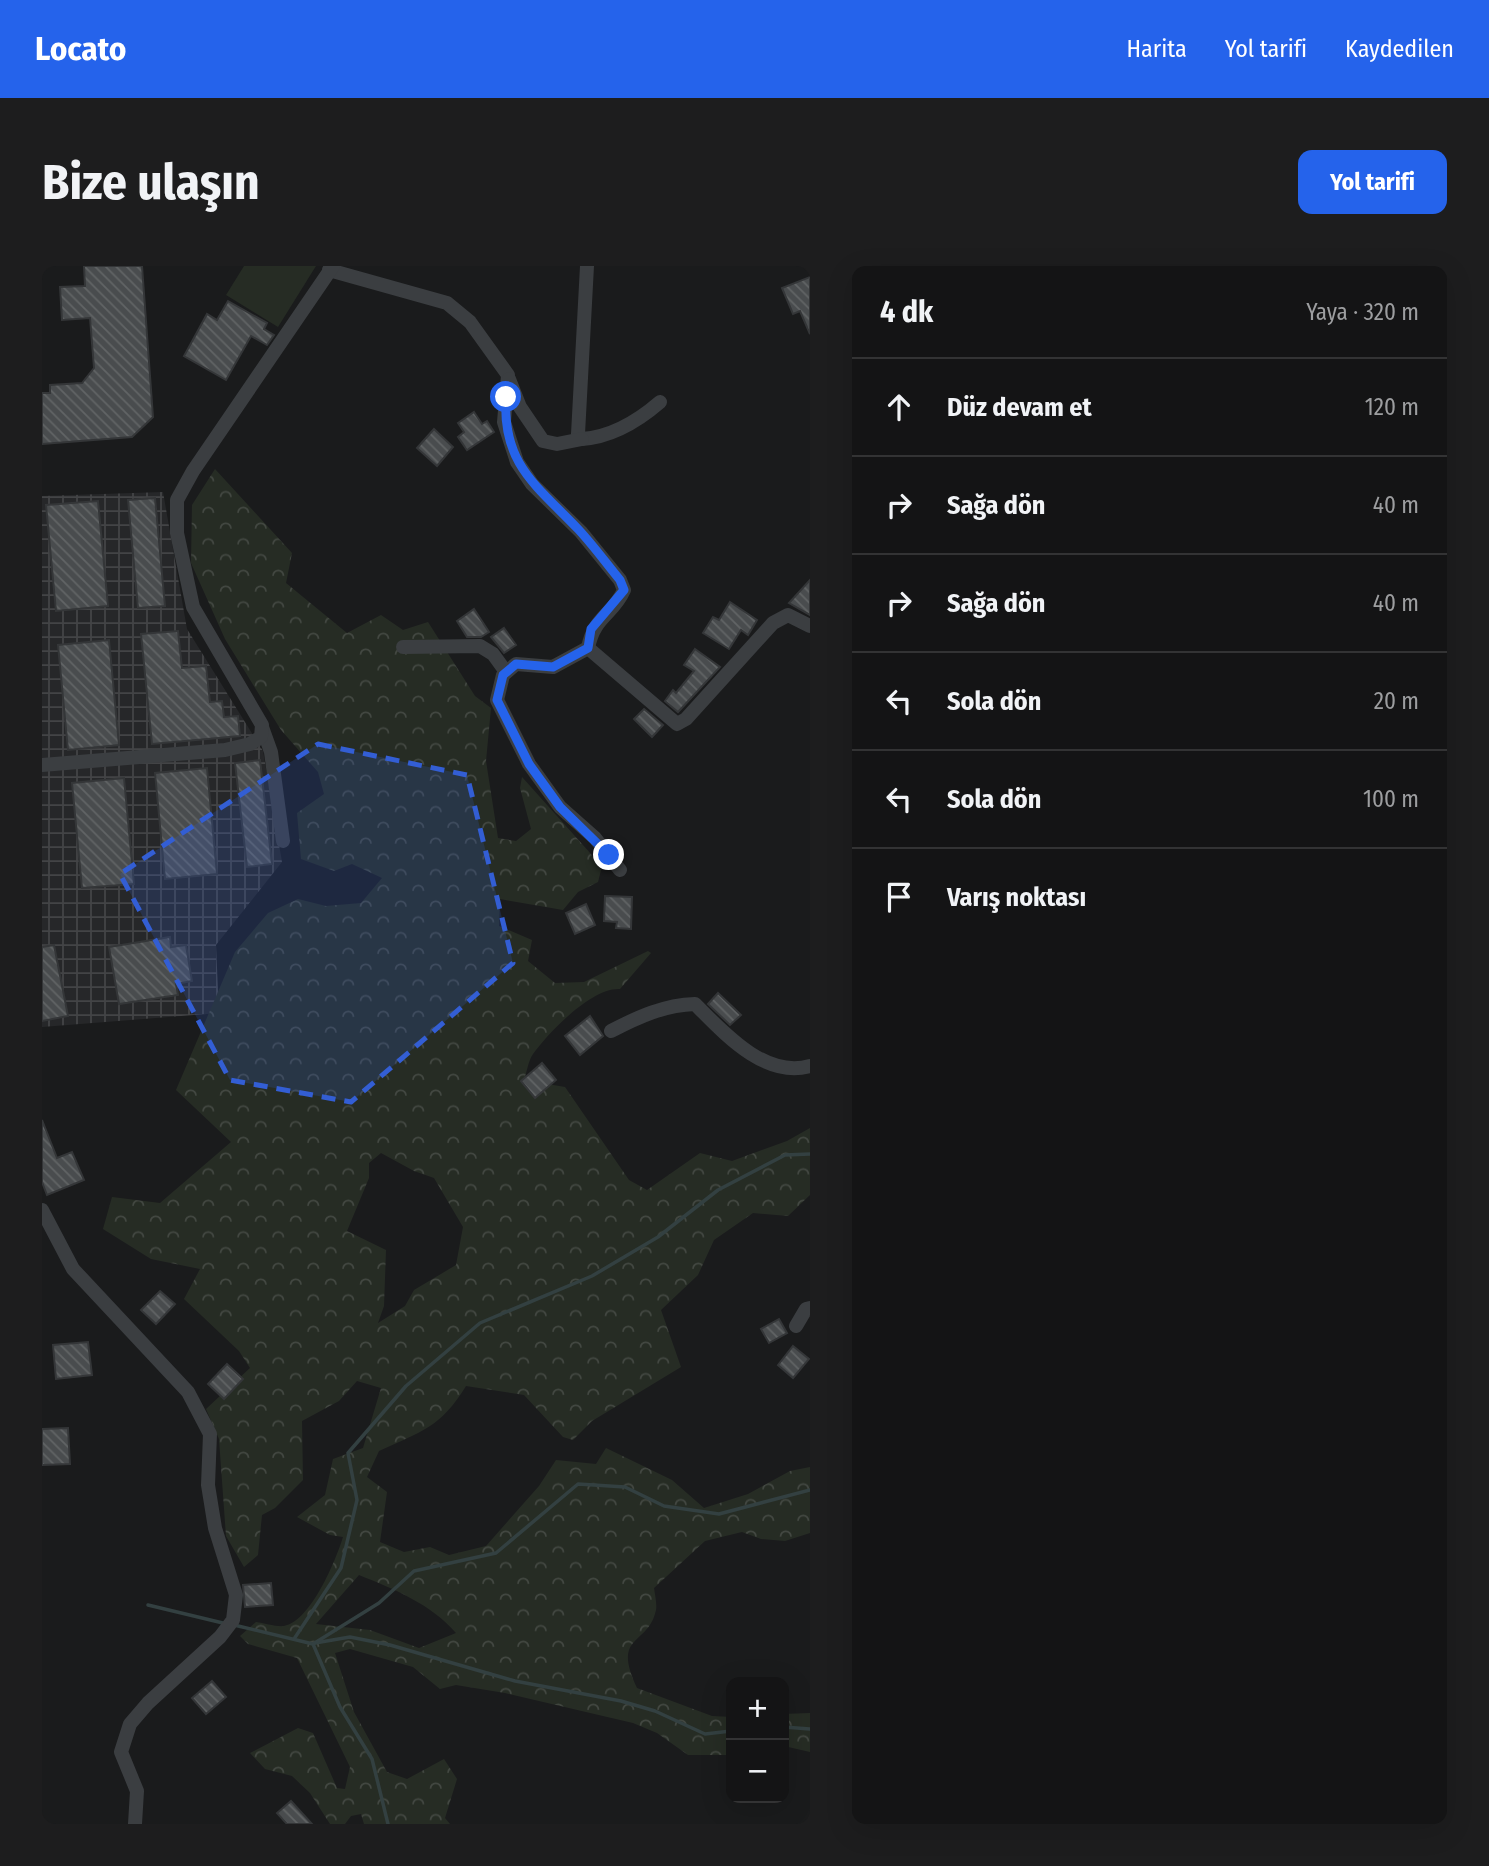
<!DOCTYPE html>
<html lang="tr">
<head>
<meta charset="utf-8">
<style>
  :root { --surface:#141415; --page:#1d1d1e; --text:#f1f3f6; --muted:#9d9ea0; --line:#333334; --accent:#2563eb }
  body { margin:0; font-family:"Fira Sans Condensed",sans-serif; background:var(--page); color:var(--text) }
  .controls { position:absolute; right:21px; bottom:21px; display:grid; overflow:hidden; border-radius:14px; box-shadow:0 7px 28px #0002 }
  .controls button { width:63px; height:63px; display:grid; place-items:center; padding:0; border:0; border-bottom:2px solid var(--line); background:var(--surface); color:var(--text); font:35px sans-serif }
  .stop { position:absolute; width:21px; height:21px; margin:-16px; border:5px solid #2563eb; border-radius:50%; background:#fff }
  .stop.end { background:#2563eb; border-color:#fff; box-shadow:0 2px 7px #0008 }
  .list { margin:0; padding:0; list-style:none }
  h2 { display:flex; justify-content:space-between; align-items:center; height:91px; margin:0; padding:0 28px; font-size:30px }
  h2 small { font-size:23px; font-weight:400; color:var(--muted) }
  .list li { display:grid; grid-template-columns:46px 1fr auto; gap:21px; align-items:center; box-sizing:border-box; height:98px; padding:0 28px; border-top:2px solid var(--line) }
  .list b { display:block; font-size:26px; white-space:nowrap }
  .list em { font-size:23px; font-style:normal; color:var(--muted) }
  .icon { flex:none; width:38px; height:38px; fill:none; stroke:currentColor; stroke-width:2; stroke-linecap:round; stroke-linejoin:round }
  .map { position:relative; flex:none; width:768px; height:1558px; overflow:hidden; border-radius:14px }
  header { display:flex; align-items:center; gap:42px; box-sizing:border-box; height:98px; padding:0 35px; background:var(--accent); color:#fff }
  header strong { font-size:33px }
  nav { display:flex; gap:38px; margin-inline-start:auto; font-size:24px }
  .intro { display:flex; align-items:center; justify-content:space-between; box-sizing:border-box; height:168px; padding:0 42px }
  h1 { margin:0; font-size:49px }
  .button { padding:18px 32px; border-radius:14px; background:var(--accent); color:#fff; font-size:24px; font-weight:700 }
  main { display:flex; gap:42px; padding:0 42px }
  aside { flex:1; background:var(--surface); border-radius:14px; box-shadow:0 7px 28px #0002 }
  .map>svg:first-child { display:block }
  .industrial { fill:url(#industrial-grid) }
  .forest { fill:url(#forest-crowns); fill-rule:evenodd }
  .pitch { fill:#262c24 }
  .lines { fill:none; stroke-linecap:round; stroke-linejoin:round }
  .stream { stroke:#334041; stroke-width:3.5 }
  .building { fill:url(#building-back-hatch); stroke:#343638; stroke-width:2 }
  .minor { stroke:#3b3e41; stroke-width:14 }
  .route { stroke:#2563eb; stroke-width:9 }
  .marked { fill:#335ed4; fill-opacity:0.2; stroke:#335ed4; stroke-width:5; stroke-dasharray:14 9; stroke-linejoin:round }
</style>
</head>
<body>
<header>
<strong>Locato</strong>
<nav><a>Harita</a><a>Yol tarifi</a><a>Kaydedilen</a></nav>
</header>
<div class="intro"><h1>Bize ulaşın</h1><a class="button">Yol tarifi</a></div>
<main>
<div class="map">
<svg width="768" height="1558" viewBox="0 0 768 1558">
  <defs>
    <pattern id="industrial-grid" width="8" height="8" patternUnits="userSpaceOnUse" patternTransform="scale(1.75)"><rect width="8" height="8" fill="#262729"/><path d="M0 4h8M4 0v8" fill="none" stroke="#434446"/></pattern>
    <pattern id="forest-crowns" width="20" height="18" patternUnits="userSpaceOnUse" patternTransform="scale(1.75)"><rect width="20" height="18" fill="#262c24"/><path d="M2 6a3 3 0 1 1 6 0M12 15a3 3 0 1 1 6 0" fill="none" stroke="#434842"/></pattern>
    <pattern id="building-back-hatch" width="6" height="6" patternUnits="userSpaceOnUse" patternTransform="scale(1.75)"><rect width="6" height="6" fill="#494c4e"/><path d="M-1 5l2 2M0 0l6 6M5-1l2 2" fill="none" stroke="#616465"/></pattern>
  </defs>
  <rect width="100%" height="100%" fill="#1a1b1c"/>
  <polygon class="industrial" points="121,226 145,363 221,485 240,596 174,679 177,747 0,761 0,230"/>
  <g class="forest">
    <path d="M 173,203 L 250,287 L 244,317 L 305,367 L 339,349 L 361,364 L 386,356 L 433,430 L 449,442 L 444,495 L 456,572 L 474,575 L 489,563 L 478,522 L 480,511 L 549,588 L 559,604 L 556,616 L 536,626 L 521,644 L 458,633 L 457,660 L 490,674 L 486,695 L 513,717 L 542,716 L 606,685 L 609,687 L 578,723 C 550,721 507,766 491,788 C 486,795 485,806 482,814 L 523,821 L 587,914 L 605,924 L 658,887 L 690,895 L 745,875 L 768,862 L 768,929 L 746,950 L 711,947 L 672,974 L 656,1009 L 619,1044 L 639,1101 L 550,1155 L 531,1174 L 521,1171 L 482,1129 L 424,1120 C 398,1162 380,1165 337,1185 L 325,1211 L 345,1226 L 338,1276 L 362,1286 L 388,1281 L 407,1289 L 444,1280 L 497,1220 L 514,1194 L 554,1198 L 564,1182 L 630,1214 L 662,1242 L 706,1228 L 748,1205 L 768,1201 L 768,1267 L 743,1275 L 719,1273 L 700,1266 L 663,1275 L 612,1322 C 613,1329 615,1338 614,1344 C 606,1381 569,1367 595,1422 L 670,1450 L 689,1451 L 689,1489 L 646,1489 L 615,1467 L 591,1457 L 463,1427 L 414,1419 L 398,1423 L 371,1401 L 308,1383 L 293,1387 L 312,1446 L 345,1506 L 365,1513 L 402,1493 L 415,1513 L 403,1552 L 408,1558 L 322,1558 L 319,1548 L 309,1550 L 303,1558 L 288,1558 L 268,1527 L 250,1510 L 223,1503 L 208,1487 L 256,1462 L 271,1467 L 295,1522 L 303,1523 L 308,1501 L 255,1392 L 206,1378 L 198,1370 L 214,1356 C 222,1357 234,1361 242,1360 C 269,1355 294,1294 301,1271 L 288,1269 L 255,1251 L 283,1229 L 291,1193 L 321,1182 L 339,1122 L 315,1115 L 297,1135 L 260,1155 L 261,1214 L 233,1242 L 220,1249 L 216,1289 L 202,1301 L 184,1270 L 177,1173 L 164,1143 L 208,1102 L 197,1085 L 142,1033 L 158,1003 L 109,993 L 61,963 L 70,931 L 118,937 L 189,876 L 134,824 L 193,686 L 226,647 L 256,633 L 284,640 L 319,637 L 340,612 L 310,598 L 292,605 L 259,593 L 255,547 L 282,528 L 276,506 L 239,464 L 183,373 L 149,297 L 150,239 ZM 339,887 L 372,905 L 392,912 L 421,961 L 414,999 L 372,1024 L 363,1040 L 336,1057 L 342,1040 L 344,984 L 305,965 L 327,912 L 327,897 ZM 317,1309 C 352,1323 389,1338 414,1367 L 377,1382 L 328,1364 L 274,1358 Z"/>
    <polygon points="768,1447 768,1486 742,1480 742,1448"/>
  </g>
  <polygon class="pitch" points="202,0 274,0 236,61 184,29"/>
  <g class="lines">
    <g class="stream">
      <polyline points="106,1339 185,1358"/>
      <polyline points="192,1359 271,1378 298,1441 330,1493 346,1558"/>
      <polyline points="252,1373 299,1302 315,1234 306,1187 364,1120 438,1057 550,1010 616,971 676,924 743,889 768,888"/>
      <polyline points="273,1377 308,1371 348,1379 473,1415 579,1435 613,1445 663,1468 689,1465"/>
      <polyline points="271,1378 337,1337 372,1305 454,1287 536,1218 583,1221 622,1240 677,1248 768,1224"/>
      <polyline points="742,1461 768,1463"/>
    </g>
  </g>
  <g class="building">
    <polygon points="42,0 100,0 111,151 90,171 0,178 0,127 8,127 8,119 40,117 52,102 48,52 20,54 18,21 43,20"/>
    <polygon points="768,11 768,68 758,45 751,48 740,22"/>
    <polygon points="186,35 225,57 222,63 232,69 225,79 209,70 184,114 142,90 165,48 175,54"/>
    <polygon points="432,146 440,158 445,155 452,166 425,184 416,171 422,166 416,157"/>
    <polygon points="392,163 411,181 395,200 375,182"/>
    <polygon points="113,232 123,340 96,342 86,234"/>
    <polygon points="56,235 66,340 14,345 4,239"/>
    <polygon points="768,314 768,349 747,337"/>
    <polygon points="688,336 715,354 706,369 699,364 687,383 661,367 671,351 677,354"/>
    <polygon points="432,343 447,366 439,371 425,371 415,355"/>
    <polygon points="462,362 474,379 462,387 449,371"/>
    <polygon points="136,365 140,402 164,400 168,436 180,435 182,451 196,450 198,470 110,478 99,368"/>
    <polygon points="67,374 77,479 26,484 16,379"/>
    <polygon points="653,383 678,401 636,446 623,435 631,424 634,427 652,405 642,399"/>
    <polygon points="602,443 621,459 610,471 592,453"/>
    <polygon points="218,494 230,598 205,601 193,497"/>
    <polygon points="165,502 175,608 123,613 113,507"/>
    <polygon points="82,512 92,618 40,622 30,517"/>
    <polygon points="563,630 590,631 589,663 574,662 575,656 562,655"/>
    <polygon points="544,638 553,659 533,668 524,647"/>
    <polygon points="128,671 129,681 144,679 150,715 134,718 136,729 77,738 67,681"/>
    <polygon points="12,679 26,750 0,755 0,681"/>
    <polygon points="676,727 699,749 688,759 666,738"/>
    <polygon points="548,750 561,770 538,789 523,770"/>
    <polygon points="500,797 514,814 493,832 479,815"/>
    <polygon points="0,854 15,892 30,886 42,914 5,929 0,916"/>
    <polygon points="118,1025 133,1038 114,1058 99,1044"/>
    <polygon points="737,1053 745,1067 727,1077 719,1063"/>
    <polygon points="46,1076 50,1109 14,1113 11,1079"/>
    <polygon points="751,1080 767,1093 751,1112 736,1099"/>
    <polygon points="185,1098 201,1113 182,1133 166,1118"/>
    <polygon points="26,1162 28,1198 0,1199 0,1163"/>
    <polygon points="229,1317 231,1339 203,1341 201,1319"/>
    <polygon points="170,1415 184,1431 164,1448 150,1432"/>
    <polygon points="249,1535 270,1558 245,1558 235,1547"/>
  </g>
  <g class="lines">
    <g class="minor">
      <path d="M 545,0 L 536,168 L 540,173 C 570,171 596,155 618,136"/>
      <path d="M 287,4 L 405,37 L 428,56 L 466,109 L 462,156 L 475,196 L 490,218 L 539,266 L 578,314 L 582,324 C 571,349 552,350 546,382 L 511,401 L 474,398 L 461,409 L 455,434 L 487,498 L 518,541 L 553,572 L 578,604"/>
      <polyline points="467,113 478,141 501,175 515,178 540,173"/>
      <polyline points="361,381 438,380 451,388 464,406"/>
      <polyline points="546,382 635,458 644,453 731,357 746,349 768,360"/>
      <polyline points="220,461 229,486 241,575"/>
      <polyline points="0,499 183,484 208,478 219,471 220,459 151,341 135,267 135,234 151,205 291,0"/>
      <path d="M 569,765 C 596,751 622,739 653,738 C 682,767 723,813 768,800"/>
      <polyline points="0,944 31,1003 146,1126 168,1168 166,1219 173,1262 194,1329 191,1354 178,1371 106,1437 88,1458 79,1486 95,1525 93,1558"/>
      <polyline points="754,1060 764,1043 768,1042"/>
    </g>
  </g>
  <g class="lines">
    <path class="route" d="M 464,131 C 460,198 494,219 536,263 C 551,279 564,297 578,314 L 582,324 L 549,363 L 546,382 L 511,401 L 474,398 L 461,409 L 455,434 L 487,498 L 518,541 L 567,589"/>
  </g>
  <path class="marked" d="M 276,478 L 425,509 L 471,697 L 309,836 L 188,814 L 78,608 Z"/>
</svg>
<div class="controls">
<button>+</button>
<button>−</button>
</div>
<div class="stop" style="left:464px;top:131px"></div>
<div class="stop end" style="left:567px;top:589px"></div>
</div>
<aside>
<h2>4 dk<small>Yaya · 320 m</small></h2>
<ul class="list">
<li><svg class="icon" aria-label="ahead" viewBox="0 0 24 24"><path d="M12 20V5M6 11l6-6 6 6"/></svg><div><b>Düz devam et</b></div><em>120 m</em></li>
<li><svg class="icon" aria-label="right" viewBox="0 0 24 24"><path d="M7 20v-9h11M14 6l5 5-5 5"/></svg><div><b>Sağa dön</b></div><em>40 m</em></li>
<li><svg class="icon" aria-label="right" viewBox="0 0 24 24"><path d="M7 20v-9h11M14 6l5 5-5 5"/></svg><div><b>Sağa dön</b></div><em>40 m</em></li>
<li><svg class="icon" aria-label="left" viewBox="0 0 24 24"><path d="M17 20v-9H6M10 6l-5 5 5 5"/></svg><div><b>Sola dön</b></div><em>20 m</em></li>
<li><svg class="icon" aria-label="left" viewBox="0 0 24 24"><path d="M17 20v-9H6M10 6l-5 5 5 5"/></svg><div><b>Sola dön</b></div><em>100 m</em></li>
<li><svg class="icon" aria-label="arrive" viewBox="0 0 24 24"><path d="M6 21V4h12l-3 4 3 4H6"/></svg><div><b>Varış noktası</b></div></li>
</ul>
</aside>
</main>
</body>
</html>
